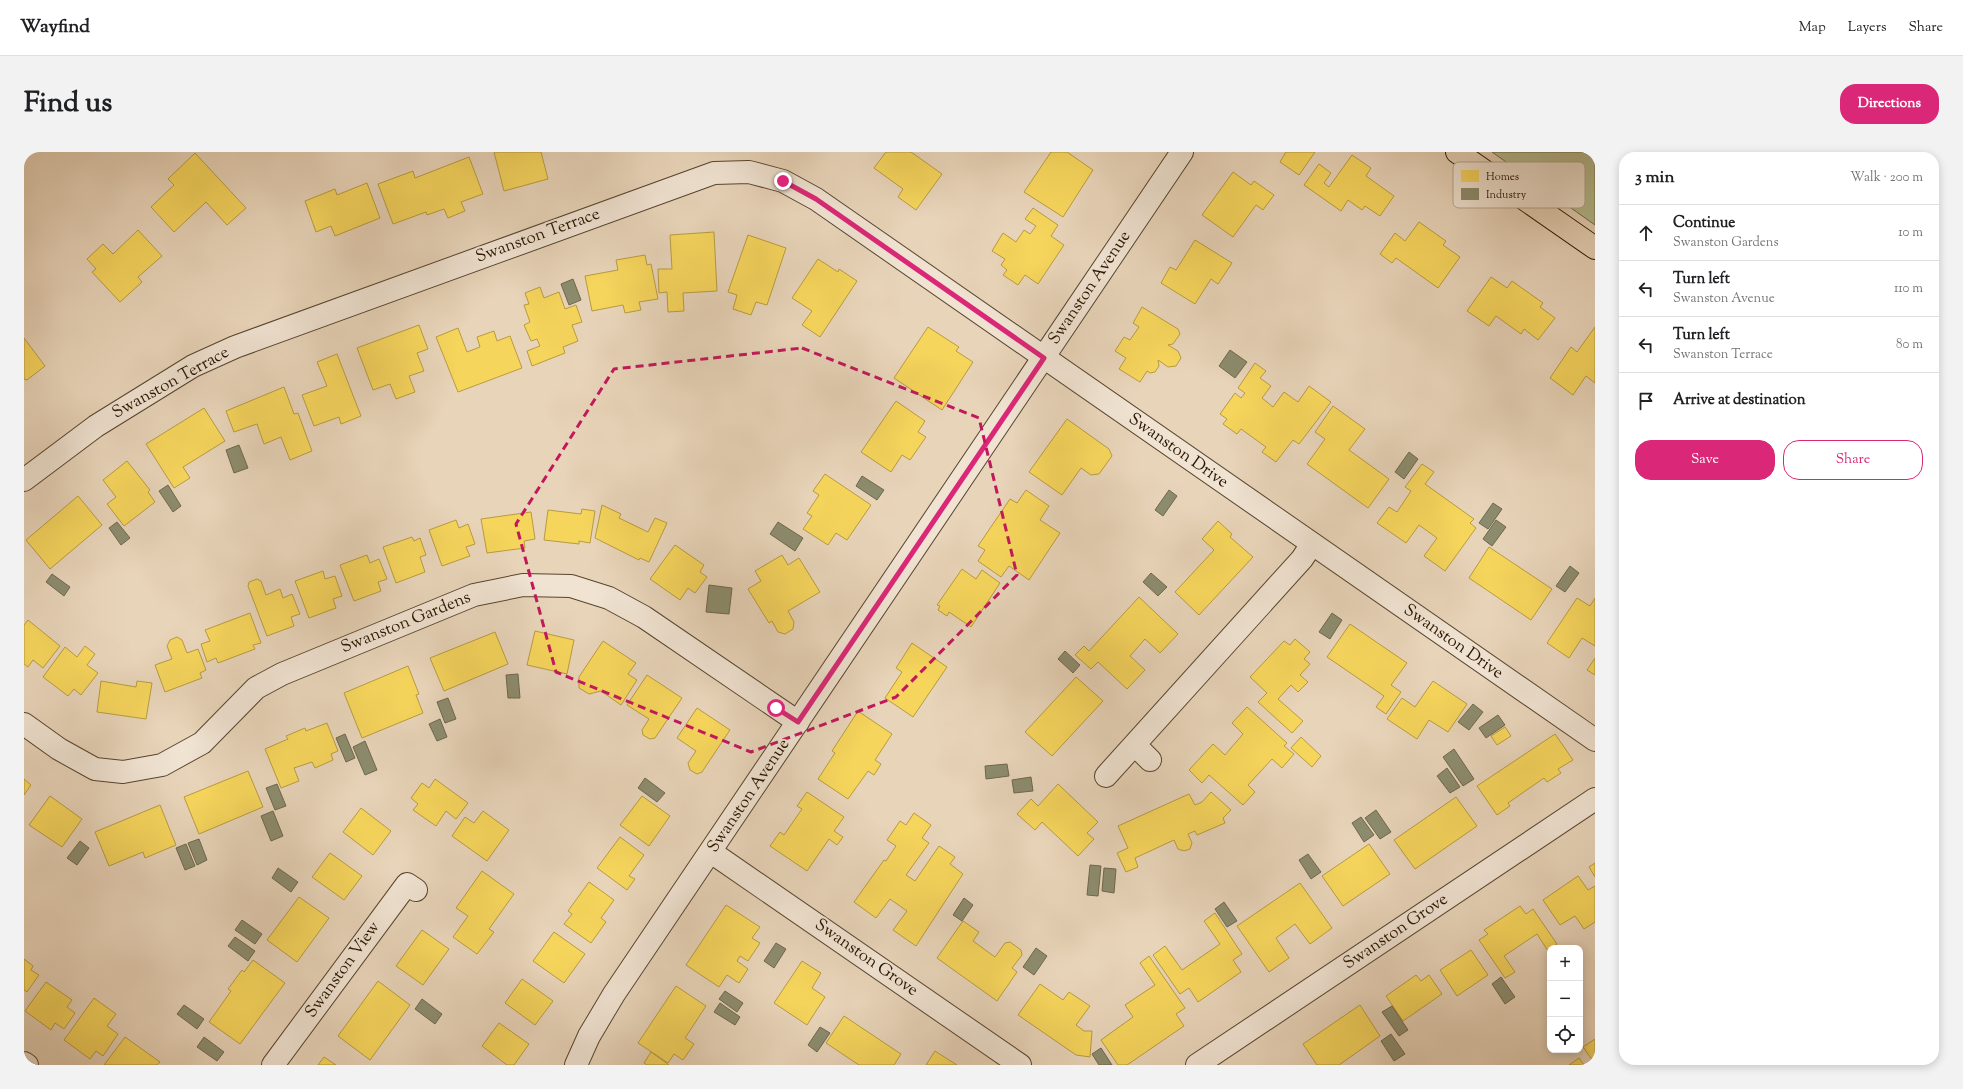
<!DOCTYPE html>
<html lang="en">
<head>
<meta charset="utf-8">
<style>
  :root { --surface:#fff; --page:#f2f2f2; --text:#202124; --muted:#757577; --line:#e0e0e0; --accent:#db2777 }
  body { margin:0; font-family:"Sorts Mill Goudy",serif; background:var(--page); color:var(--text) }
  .controls { position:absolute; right:12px; bottom:12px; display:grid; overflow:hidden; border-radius:8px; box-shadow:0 2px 10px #0003 }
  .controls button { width:36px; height:36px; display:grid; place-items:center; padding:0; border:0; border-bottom:1px solid var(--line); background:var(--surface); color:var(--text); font:20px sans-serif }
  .stop { position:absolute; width:12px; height:12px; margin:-9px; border:3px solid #db2777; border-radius:50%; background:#fff }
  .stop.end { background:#db2777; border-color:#fff; box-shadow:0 1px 4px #0008 }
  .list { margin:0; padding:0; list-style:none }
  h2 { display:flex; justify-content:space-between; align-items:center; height:52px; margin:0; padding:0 16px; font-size:17px }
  h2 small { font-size:13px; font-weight:400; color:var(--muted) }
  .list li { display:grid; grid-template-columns:26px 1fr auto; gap:12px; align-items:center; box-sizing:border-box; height:56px; padding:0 16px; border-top:1px solid var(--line) }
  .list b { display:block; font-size:15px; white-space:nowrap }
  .list p { margin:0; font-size:13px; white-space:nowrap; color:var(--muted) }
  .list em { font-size:13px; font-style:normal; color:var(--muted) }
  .actions { display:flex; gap:8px; padding:12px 16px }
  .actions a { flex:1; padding:9px 0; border:1px solid var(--accent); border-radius:16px; text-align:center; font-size:14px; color:var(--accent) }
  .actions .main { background:var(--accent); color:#fff }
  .icon { flex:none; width:22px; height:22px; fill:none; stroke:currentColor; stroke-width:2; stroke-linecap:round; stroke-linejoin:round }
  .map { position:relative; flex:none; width:1571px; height:913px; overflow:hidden; border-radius:16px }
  header { display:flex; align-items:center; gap:24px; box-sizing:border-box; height:56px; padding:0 20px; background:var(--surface); border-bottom:1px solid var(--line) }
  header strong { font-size:19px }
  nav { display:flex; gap:22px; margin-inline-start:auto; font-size:14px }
  .intro { display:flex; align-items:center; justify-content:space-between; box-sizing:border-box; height:96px; padding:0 24px }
  h1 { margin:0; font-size:28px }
  .button { padding:10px 18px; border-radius:16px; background:var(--accent); color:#fff; font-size:14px; font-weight:700 }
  main { display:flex; gap:24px; padding:0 24px }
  aside { flex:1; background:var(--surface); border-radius:16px; box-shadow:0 2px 10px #0003 }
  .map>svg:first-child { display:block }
  .green { fill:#b4bd90; stroke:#6e6948 }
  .homes { fill:#f6d55c; stroke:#b89b40 }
  .industry { fill:#8c8c6e; stroke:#6e684d }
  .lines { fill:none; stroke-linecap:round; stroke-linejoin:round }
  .street-casing { stroke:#58452e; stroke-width:24 }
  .primary-casing { stroke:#281500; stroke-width:24 }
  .street { stroke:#f0e3d2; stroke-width:22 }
  .primary { stroke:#e8d4b9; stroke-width:22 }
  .route { stroke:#db2777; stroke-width:5 }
  .marked { fill:none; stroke:#c2185b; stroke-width:3; stroke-dasharray:8 5; stroke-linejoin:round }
  .labels { text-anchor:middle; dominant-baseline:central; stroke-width:4; stroke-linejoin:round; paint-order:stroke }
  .street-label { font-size:17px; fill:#281500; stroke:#f0e3d2 }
  .key { fill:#f0e3d2; stroke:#b4a593; stroke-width:1 }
  .key-label { font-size:11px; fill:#281500 }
</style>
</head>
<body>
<header>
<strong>Wayfind</strong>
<nav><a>Map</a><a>Layers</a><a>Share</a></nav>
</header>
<div class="intro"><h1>Find us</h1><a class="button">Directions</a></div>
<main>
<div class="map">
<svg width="1571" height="913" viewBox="0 0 1571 913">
  <rect width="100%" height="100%" fill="#e8d4b9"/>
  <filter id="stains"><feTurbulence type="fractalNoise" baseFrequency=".005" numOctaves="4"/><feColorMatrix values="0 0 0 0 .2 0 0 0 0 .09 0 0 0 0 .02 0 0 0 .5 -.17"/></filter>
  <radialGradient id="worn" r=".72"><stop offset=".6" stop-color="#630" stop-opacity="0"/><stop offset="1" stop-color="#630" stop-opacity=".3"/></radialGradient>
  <polygon class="green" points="1468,0 1571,0 1571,73"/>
  <g class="homes">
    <polygon points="470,0 517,0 524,27 480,39"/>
    <polygon points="862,0 887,0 918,22 892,58 874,45 879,37 850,16"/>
    <polygon points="1027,0 1043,0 1069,18 1039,65 1000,40"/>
    <polygon points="1262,0 1291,0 1275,23 1256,10"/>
    <polygon points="171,1 222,56 203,73 182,50 150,80 127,55 150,33 144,27"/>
    <polygon points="1328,3 1347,16 1342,24 1370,44 1356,64 1341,54 1338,58 1324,48 1317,59 1280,33 1295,12 1307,21 1300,31 1305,35"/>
    <polygon points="445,5 459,42 437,50 441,59 424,66 420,57 403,63 402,60 369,72 354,32 389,19 391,26"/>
    <polygon points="1209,20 1227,33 1230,29 1250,43 1239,58 1232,53 1209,85 1178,63"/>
    <polygon points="343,31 356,66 311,84 307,74 292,80 281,49 311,37 313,43"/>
    <polygon points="1009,56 1034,73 1027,84 1040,93 1014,132 1001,123 994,133 979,123 983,118 977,113 981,107 968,99 979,81 992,90 1000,78 1006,82 1012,74 1001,67"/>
    <polygon points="1395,70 1422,89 1419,93 1436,105 1414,136 1372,106 1368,111 1356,102 1371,81 1381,89"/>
    <polygon points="114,78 138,104 114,125 118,130 96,150 68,120 72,117 63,107 79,92 89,102"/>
    <polygon points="690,80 693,139 659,141 660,159 644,160 643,140 635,141 634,117 648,117 646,83"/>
    <polygon points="724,83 762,96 743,153 732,150 727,163 709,157 713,143 704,140"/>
    <polygon points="1171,88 1208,111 1194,132 1187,127 1171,152 1137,131 1146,115 1152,118"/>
    <polygon points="621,103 623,113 627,112 634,147 615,150 617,158 601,161 599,153 568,159 561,124 594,118 592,108"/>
    <polygon points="794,107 814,120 815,117 833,129 796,185 778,173 788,159 768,146"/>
    <polygon points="1467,125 1483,136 1488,129 1519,151 1516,155 1531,166 1514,188 1500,177 1497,182 1472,164 1465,174 1443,159"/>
    <polygon points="516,135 520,146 535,140 541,157 552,153 558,170 548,173 554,189 539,195 541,201 508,214 503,199 516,194 513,187 507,189 500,173 506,170 500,153 505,152 501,141"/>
    <polygon points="1118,155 1154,177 1156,182 1149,192 1144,193 1154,199 1157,206 1152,214 1144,215 1134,208 1135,214 1131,220 1126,221 1123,219 1116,230 1095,217 1102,206 1091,199 1100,185 1106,188 1115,175 1109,171"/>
    <polygon points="395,173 404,197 393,201 400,219 385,224 391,240 372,247 366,232 349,238 333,196"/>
    <polygon points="904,175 935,195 932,199 949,210 918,258 870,226"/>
    <polygon points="1571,175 1571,231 1562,224 1549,243 1526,226 1547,195 1553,200"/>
    <polygon points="434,176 443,200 456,195 453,185 470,179 473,189 486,184 498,216 434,240 412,185"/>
    <polygon points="0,186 21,214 3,228 0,227"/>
    <polygon points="313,202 337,264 317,272 315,265 290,274 278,243 303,234 293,210"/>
    <polygon points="1231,211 1242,219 1236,226 1247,234 1238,246 1249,255 1260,240 1274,250 1285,234 1307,250 1275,292 1269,288 1252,310 1238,300 1242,295 1217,277 1213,282 1199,272 1203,267 1196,262 1211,241 1217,246 1221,241 1214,236"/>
    <polygon points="260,235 270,262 274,261 288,299 266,308 257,285 240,292 233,272 210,280 202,259"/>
    <polygon points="872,249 901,269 894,280 902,285 886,308 878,303 867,320 837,300"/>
    <polygon points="1309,254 1341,277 1325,298 1365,327 1344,356 1283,312 1301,287 1291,280"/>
    <polygon points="180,256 201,289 159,315 166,326 150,336 122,292"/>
    <polygon points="1043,267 1085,297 1088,304 1075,322 1067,323 1057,316 1038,343 1005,320"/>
    <polygon points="103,309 126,338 124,340 131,350 100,374 83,352 92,345 79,328"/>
    <polygon points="1398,312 1410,320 1401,332 1450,367 1446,371 1452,376 1421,419 1400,404 1413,386 1395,373 1382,391 1353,371 1365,355 1373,360 1387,339 1381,335"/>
    <polygon points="801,322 847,353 823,388 812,381 804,393 779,377 788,364 783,361 795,343 789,339"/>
    <polygon points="1002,338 1025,354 1016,368 1036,381 1005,428 985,414 977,425 954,409 961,398 954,394 986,347 993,351"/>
    <polygon points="54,344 78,373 26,417 2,388"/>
    <polygon points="578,353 597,362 595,366 624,380 631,366 643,371 625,410 616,406 615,408 571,386"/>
    <polygon points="558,357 571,359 566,391 555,389 555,392 520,388 524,358 557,362"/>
    <polygon points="507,360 511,387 500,389 501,396 463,401 457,367"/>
    <polygon points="432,368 435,376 444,372 451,392 442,395 446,404 418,414 405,378"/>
    <polygon points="1194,369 1208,382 1206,385 1229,405 1175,463 1151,440 1190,398 1178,387"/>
    <polygon points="388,385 390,389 396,386 402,403 396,405 401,420 372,431 359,395"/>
    <polygon points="651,393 680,413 676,420 683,425 671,441 664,436 656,448 626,427"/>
    <polygon points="1465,395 1528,437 1507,468 1445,426"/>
    <polygon points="343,403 346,411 355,407 363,427 354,430 357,439 330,449 316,413"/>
    <polygon points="758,403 764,413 775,406 796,440 764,459 770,470 769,477 761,482 754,480 748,469 745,471 724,437 737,429 731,419"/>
    <polygon points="938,417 952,427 958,418 976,431 947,475 925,460 923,464 914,458 916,454 913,453"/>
    <polygon points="299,419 301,427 311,424 318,444 309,447 312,456 285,466 271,429"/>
    <polygon points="233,427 237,429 242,443 256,437 259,446 268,442 276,462 267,465 270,474 243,484 224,434 225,430"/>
    <polygon points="1115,445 1154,482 1136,501 1121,487 1106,504 1121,518 1103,537 1074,510 1067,517 1051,503 1060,494 1065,499"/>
    <polygon points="1553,446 1566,454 1571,446 1571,494 1558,486 1545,506 1523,491"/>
    <polygon points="226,461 237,491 229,493 231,497 194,511 192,506 183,510 177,492 186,489 181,478"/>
    <polygon points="4,468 36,494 19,516 9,508 4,515 0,512 0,473"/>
    <polygon points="1326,472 1383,511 1367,533 1377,540 1362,562 1352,555 1360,544 1303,505"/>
    <polygon points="511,479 550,488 543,522 503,513"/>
    <polygon points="471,480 484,512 420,539 406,506"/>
    <polygon points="153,485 158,488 163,501 174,497 182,518 176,521 178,526 141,540 131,513 148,507 143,494 146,488"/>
    <polygon points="1271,487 1286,500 1280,507 1286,512 1276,523 1284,530 1274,540 1267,533 1254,547 1279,569 1268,581 1234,550 1243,541 1226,525 1260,489 1266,493"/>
    <polygon points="579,489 612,511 604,522 613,528 597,553 577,539 565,542 555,536 555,525"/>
    <polygon points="888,491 923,515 889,565 861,546 878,520 872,516"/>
    <polygon points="61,494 71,502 63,513 74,521 57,543 50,537 44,544 19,525 41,495 53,505"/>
    <polygon points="1571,506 1571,523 1563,518"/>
    <polygon points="384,514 395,542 392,543 399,561 338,586 320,541"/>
    <polygon points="623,523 658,546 631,586 626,587 619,583 618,578 625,567 603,553"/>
    <polygon points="1052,525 1079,549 1028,604 1001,580"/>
    <polygon points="77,529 112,535 113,529 128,531 122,567 73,560"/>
    <polygon points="1409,529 1443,552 1424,580 1405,568 1393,587 1363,567 1378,546 1391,555"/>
    <polygon points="1223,555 1263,591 1260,594 1270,602 1258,616 1248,607 1224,633 1231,640 1219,653 1185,623 1178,631 1165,618 1189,592 1201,603 1219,582 1208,571"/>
    <polygon points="673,556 706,578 678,620 673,622 666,618 664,611 672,599 653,586"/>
    <polygon points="834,559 868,582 851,608 857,612 850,623 844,619 824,647 794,627 811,601 808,599"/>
    <polygon points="303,571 314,599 307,602 309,608 291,616 288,610 270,616 275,629 257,636 241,597 264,587 262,584 281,576 282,579"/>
    <polygon points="1481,575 1487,584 1473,593 1467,584"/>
    <polygon points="1531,582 1549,608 1534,617 1537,621 1523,630 1520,626 1484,651 1486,654 1473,663 1453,634"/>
    <polygon points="1277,585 1297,604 1288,615 1267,596"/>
    <polygon points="224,619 239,655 175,682 160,645"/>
    <polygon points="0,627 7,633 0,643"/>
    <polygon points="411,627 444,651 432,667 422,659 412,674 389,658 394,652 387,646 398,631 405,636"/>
    <polygon points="1034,632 1074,670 1063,681 1070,687 1054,704 1018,670 1011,678 993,662 1007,647 1014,654"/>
    <polygon points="783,640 820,665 810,679 819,685 813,693 805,687 783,719 746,694 756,680 760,683 778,657 773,654"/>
    <polygon points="1187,640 1207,658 1199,666 1201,671 1173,683 1171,679 1164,682 1168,691 1166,697 1160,699 1154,697 1150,688 1111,706 1114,715 1102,720 1093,701 1104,696 1094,674 1165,642 1171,653 1178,650"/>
    <polygon points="26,644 58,667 38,695 5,673"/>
    <polygon points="618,644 646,664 625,694 596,673"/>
    <polygon points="1432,645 1453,674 1391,717 1370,688"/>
    <polygon points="136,653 152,693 121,706 119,700 85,714 71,680"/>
    <polygon points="337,656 367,679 349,703 319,680"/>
    <polygon points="459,659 485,678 463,709 428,684 441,665 450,671"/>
    <polygon points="890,661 907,673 898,686 905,691 882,723 891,729 915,694 931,705 926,712 939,722 892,794 869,778 883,759 866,747 852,766 830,750 860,708 862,709 872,694 863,688 876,669 882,673"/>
    <polygon points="596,685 620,703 605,724 611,727 603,738 573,716"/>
    <polygon points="1345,692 1366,722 1319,754 1298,724"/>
    <polygon points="306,701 338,724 320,748 288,725"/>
    <polygon points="1571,711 1571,725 1565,715"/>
    <polygon points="458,719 490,742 465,777 470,780 453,802 429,785 444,764 432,756"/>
    <polygon points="1554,724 1564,738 1571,734 1571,770 1560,777 1551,764 1536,773 1519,748"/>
    <polygon points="565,730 590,748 577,766 582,770 567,791 540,772 548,762 544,759"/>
    <polygon points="1276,731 1308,776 1286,792 1271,772 1252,786 1265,806 1245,820 1213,774"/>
    <polygon points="275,745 305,766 273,810 243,788"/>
    <polygon points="702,753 736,775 728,786 736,791 724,809 716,804 713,809 724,817 715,831 703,823 695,835 662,813"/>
    <polygon points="1496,754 1502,762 1509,757 1533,792 1524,799 1513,782 1480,804 1491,820 1481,826 1455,788 1464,782 1460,778"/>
    <polygon points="1191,761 1218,802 1209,808 1217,820 1174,850 1165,836 1156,842 1129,803 1141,794 1158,818 1196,792 1180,769"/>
    <polygon points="939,769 955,780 949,789 971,805 981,791 986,790 997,798 998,803 988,816 993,820 973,849 913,806"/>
    <polygon points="398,778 425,797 399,833 372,814"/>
    <polygon points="530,780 561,802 540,831 509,809"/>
    <polygon points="1447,798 1464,823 1433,844 1416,818"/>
    <polygon points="1125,804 1161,856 1152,862 1160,874 1103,913 1094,913 1077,888 1109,865 1101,853 1131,833 1116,811"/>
    <polygon points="0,807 9,814 7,818 15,823 3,840 0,838"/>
    <polygon points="229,808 261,831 216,892 185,870 207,839 204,837 218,818 220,820"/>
    <polygon points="778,809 797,821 788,836 801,845 783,873 750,851"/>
    <polygon points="1392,823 1397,829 1405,823 1418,842 1379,869 1362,844"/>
    <polygon points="498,827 529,849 511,873 481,851"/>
    <polygon points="354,829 386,853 346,908 314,884"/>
    <polygon points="22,830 48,848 43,855 51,861 40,877 31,871 27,878 1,859"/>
    <polygon points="1016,832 1039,848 1045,840 1066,854 1052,873 1060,879 1068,879 1066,905 1052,903 994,863"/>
    <polygon points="652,834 682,854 661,886 670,892 659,908 650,902 644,911 614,891"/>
    <polygon points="70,846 92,862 83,874 94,882 79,904 72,899 66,907 40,888"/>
    <polygon points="1336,853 1356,884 1315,913 1293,913 1279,892"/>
    <polygon points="820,864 877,902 870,913 835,913 802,891"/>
    <polygon points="475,871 505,892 490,913 483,913 458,894"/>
    <polygon points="101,885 136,910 133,913 80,913"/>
    <polygon points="1571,887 1571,912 1559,895"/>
    <polygon points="911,899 933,913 902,913"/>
    <polygon points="627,900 645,913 623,913 620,911"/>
    <polygon points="300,905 312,913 294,913"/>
    <polygon points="1555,906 1560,913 1545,913"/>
  </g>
  <g class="industry">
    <polygon points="549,127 557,148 545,153 537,132"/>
    <polygon points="1206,198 1223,210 1211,226 1195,214"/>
    <polygon points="215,293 224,316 210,321 202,298"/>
    <polygon points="1385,300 1394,307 1380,327 1371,320"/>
    <polygon points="838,324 860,338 853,348 832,334"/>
    <polygon points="144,333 157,354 149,360 135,339"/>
    <polygon points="1145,338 1153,344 1139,364 1131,358"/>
    <polygon points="1469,351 1478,357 1464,377 1455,371"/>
    <polygon points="1472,368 1482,375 1468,394 1459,387"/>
    <polygon points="93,370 106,386 97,393 85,376"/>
    <polygon points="754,370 779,386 771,399 746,382"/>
    <polygon points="1546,414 1555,421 1541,440 1532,434"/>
    <polygon points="1127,421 1143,435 1134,444 1119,430"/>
    <polygon points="28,422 46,435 40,444 22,430"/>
    <polygon points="685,433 708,436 705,462 682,460"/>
    <polygon points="1308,461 1318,468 1306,487 1295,480"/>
    <polygon points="1041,499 1056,513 1049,521 1034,507"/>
    <polygon points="494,522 496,546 484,546 482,523"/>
    <polygon points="424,546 432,567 421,571 413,550"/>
    <polygon points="1449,552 1459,560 1445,578 1434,570"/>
    <polygon points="1474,563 1481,573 1462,586 1455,576"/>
    <polygon points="416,567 423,585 413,589 405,572"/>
    <polygon points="321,582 331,606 322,610 312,586"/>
    <polygon points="341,589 353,618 341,623 329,595"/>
    <polygon points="1430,597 1450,627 1439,634 1419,605"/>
    <polygon points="983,612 985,624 962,627 961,614"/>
    <polygon points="1423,616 1436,635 1426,641 1413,624"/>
    <polygon points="1007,625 1009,639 990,641 988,628"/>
    <polygon points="621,626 641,641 633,650 614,636"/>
    <polygon points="253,632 262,654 251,658 242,636"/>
    <polygon points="1352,658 1367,680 1356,687 1341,666"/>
    <polygon points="249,659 259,684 247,689 237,664"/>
    <polygon points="1337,665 1350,683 1340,690 1328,671"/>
    <polygon points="175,687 183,708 173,713 164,691"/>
    <polygon points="56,689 65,696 53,713 43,706"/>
    <polygon points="162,692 171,714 161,718 152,696"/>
    <polygon points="1284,702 1297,720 1287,727 1275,708"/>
    <polygon points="1066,713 1077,714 1074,744 1063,743"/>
    <polygon points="254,716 274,730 267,740 248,726"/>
    <polygon points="1080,716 1092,717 1090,741 1078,739"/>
    <polygon points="940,746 949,753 938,769 929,763"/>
    <polygon points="1200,750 1213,769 1203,775 1191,757"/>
    <polygon points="218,768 238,782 231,792 211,778"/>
    <polygon points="211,785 231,799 224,809 204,794"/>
    <polygon points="752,791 762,797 750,816 740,809"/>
    <polygon points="1012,796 1023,804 1010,823 999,815"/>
    <polygon points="1477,825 1491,845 1481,852 1468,832"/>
    <polygon points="701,839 719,851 713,860 695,847"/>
    <polygon points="398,847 418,862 411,872 391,857"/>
    <polygon points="696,851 716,865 711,873 690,860"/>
    <polygon points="160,853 180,867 173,877 153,862"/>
    <polygon points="1368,854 1384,878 1375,884 1358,860"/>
    <polygon points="796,875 806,881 793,900 784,893"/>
    <polygon points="1367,882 1381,902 1370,909 1357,889"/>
    <polygon points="180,885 200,900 193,909 173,895"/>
    <polygon points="1077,896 1088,913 1075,913 1068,902"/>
  </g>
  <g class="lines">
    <defs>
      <g id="street">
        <polyline points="0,328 72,274 169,214 211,195 690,21 725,20 759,29 792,47 1571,588"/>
        <polyline points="0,572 35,597 71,617 99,620 138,613 178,591 232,536 258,522 450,443 499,433 547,434 585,446 620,465 774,570"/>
        <polyline points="1111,593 1126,608"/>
        <polyline points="1082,624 1278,407 1288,392"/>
        <polyline points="687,700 996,913"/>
        <polyline points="0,911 3,913"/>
        <polyline points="249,913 383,732 392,738"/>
        <polyline points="552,913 565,884 590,842 1158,0"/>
        <polyline points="1173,913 1571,647"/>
      </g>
      <polyline id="primary" points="1433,0 1571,96"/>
    </defs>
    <use href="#street" class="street-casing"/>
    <use href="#primary" class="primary-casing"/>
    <use href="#street" class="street"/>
    <use href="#primary" class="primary"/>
  </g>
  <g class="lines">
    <polyline class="route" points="752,556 774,570 1020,206 792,47 759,29"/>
  </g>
  <path class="marked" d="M 778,196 L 955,266 L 993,423 L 872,545 L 727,600 L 532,520 L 492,372 L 590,217 Z"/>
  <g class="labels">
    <g class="street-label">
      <text transform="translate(514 84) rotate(-20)">Swanston Terrace</text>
      <text transform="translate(1066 136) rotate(-56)">Swanston Avenue</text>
      <text transform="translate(147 231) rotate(-29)">Swanston Terrace</text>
      <text transform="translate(1154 299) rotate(35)">Swanston Drive</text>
      <text transform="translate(382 471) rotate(-22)">Swanston Gardens</text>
      <text transform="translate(1429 490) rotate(35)">Swanston Drive</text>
      <text transform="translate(725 644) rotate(-56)">Swanston Avenue</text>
      <text transform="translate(1372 780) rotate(-34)">Swanston Grove</text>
      <text transform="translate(842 806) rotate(35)">Swanston Grove</text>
      <text transform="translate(319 818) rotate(-54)">Swanston View</text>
    </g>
  </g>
  <rect x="1429" y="10" width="132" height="46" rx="6" class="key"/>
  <rect x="1437" y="18" width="18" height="12" fill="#f6d55c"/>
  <rect x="1437" y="36" width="18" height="12" fill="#8c8c6e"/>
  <g class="key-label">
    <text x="1462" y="28">Homes</text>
    <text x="1462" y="46">Industry</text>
  </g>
  <rect width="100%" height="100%" filter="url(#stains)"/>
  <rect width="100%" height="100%" fill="url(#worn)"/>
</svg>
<div class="controls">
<button>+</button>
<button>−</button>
<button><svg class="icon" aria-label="locate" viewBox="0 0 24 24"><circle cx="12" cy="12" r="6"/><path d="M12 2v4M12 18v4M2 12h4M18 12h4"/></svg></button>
</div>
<div class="stop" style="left:752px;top:556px"></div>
<div class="stop end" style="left:759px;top:29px"></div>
</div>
<aside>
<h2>3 min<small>Walk · 200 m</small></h2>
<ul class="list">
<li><svg class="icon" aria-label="ahead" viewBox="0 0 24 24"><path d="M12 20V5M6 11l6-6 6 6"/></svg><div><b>Continue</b><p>Swanston Gardens</p></div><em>10 m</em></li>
<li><svg class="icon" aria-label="left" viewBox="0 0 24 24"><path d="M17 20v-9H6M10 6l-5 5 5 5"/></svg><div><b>Turn left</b><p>Swanston Avenue</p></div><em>110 m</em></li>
<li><svg class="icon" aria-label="left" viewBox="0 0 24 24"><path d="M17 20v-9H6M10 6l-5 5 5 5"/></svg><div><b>Turn left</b><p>Swanston Terrace</p></div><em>80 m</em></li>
<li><svg class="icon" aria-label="arrive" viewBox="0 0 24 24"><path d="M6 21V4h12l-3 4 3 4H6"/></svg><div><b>Arrive at destination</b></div></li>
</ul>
<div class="actions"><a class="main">Save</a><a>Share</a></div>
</aside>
</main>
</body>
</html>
